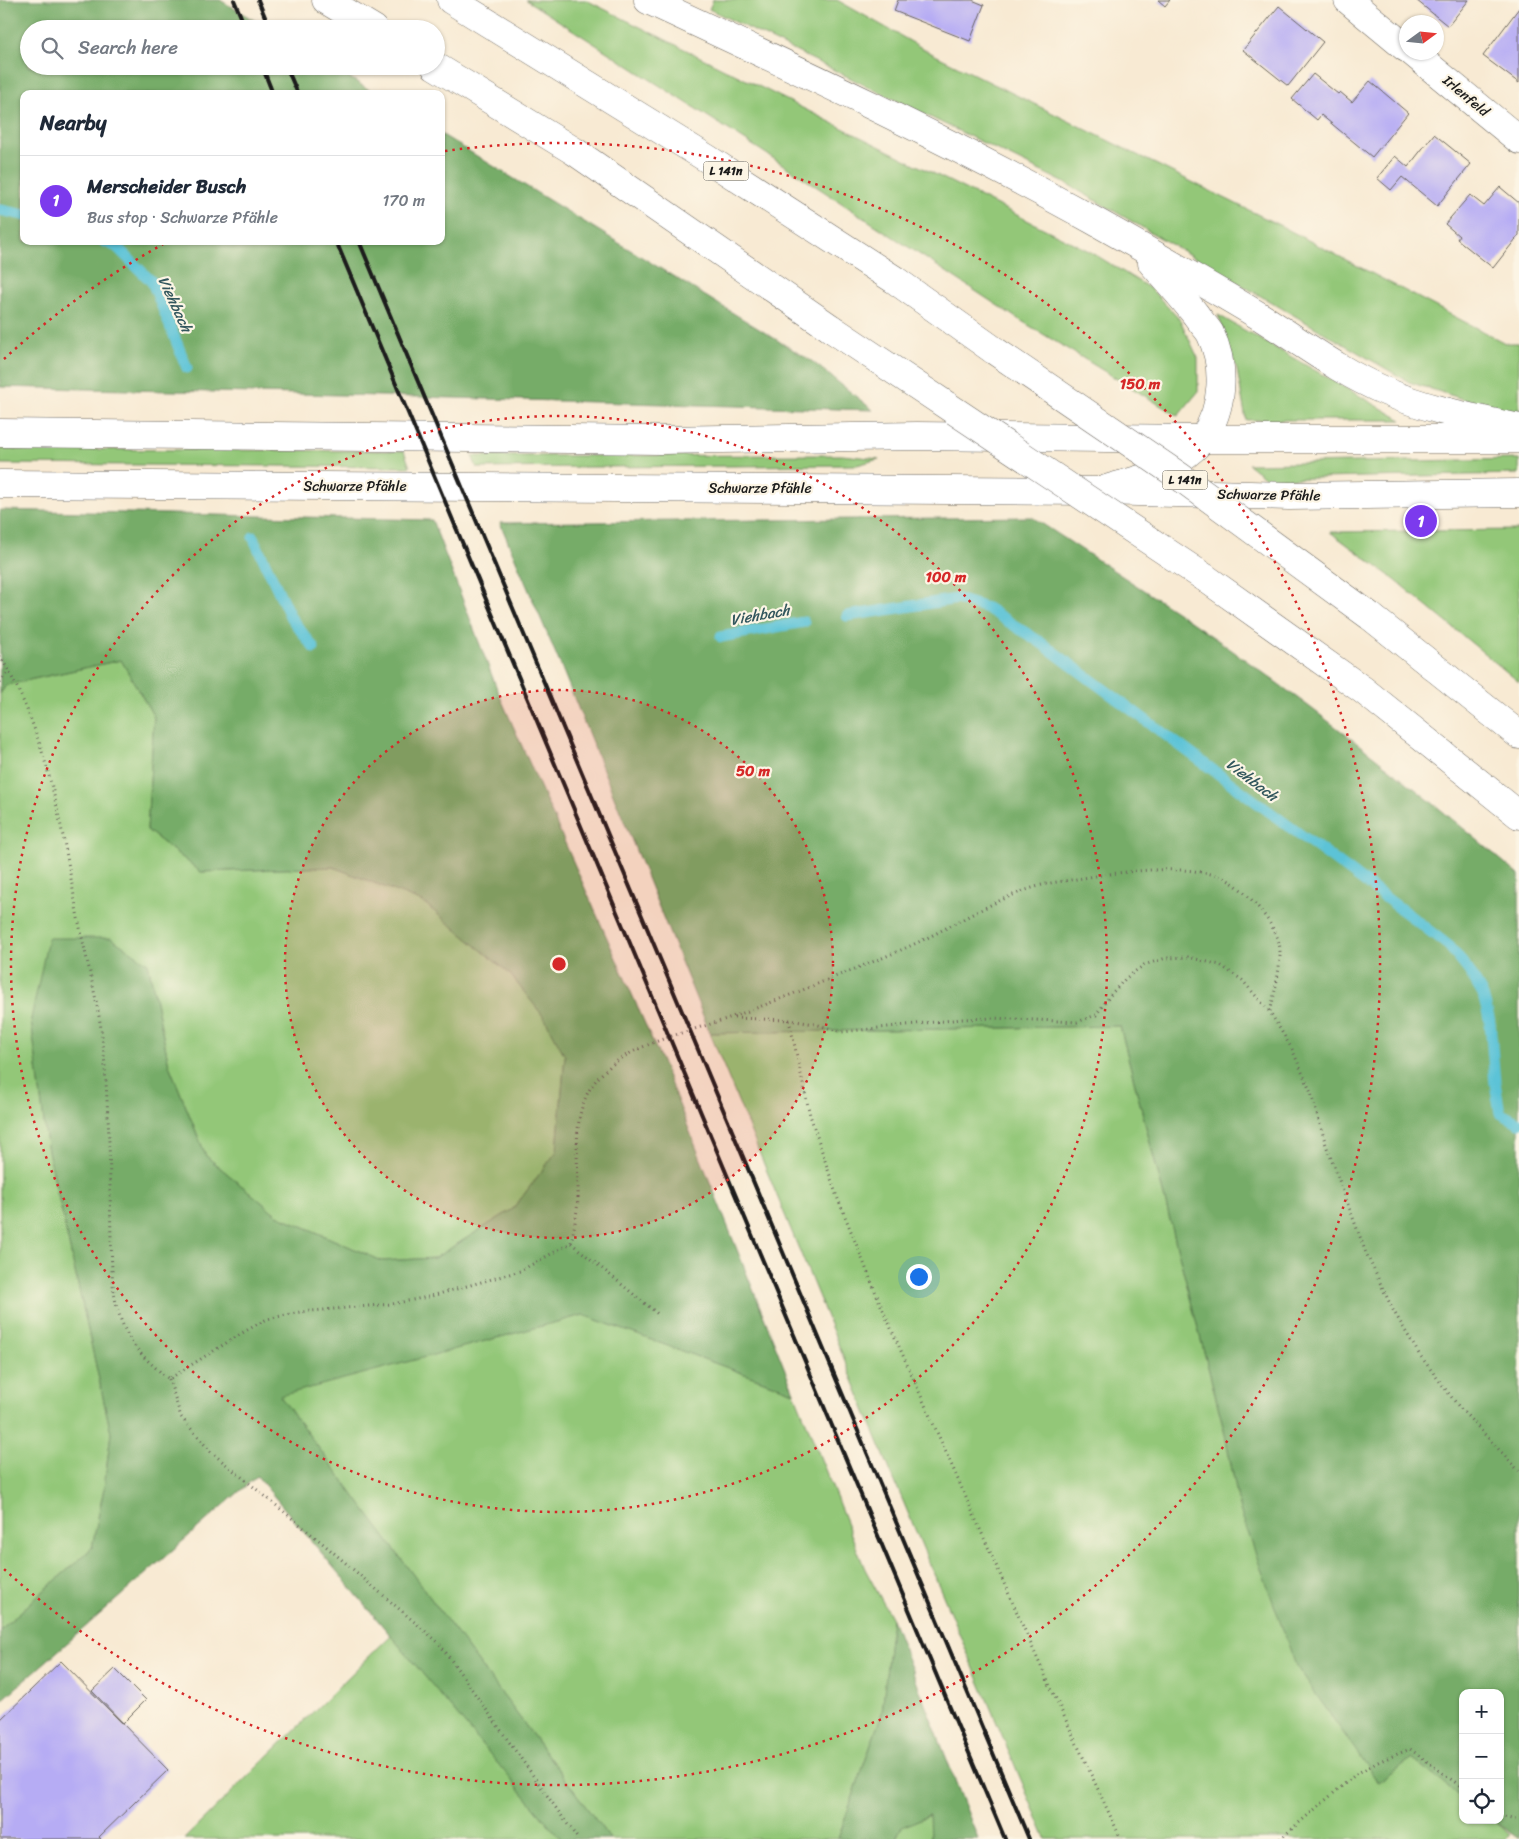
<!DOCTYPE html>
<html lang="en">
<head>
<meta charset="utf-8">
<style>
  :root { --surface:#fff; --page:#f2f2f3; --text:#1f2937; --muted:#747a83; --line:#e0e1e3; --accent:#7c3aed }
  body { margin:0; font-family:Sriracha,sans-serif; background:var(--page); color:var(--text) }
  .controls { position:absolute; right:15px; bottom:15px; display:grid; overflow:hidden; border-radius:10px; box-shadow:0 1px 4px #0004 }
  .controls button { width:45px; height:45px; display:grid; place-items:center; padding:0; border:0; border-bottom:1px solid var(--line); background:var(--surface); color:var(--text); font:25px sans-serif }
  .compass { position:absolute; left:1399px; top:15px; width:45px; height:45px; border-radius:50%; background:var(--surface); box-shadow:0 1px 4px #0004; rotate:75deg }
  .you { position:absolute; left:918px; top:1276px; width:18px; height:18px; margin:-12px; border:4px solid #fff; border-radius:50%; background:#1a73e8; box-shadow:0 0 0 8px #1a73e833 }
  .badge { display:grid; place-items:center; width:32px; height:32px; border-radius:50%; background:var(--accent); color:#fff; font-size:16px; font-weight:700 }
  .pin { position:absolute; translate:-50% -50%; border:2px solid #fff; box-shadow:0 1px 5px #0006 }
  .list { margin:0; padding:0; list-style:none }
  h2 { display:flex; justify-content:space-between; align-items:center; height:65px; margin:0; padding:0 20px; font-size:21px }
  h2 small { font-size:16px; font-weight:400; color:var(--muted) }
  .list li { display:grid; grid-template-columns:32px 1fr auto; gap:15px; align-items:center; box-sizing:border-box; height:90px; padding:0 20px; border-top:1px solid var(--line) }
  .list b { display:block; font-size:19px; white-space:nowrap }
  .list p { margin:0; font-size:16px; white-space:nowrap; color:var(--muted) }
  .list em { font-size:16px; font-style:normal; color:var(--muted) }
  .icon { flex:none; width:28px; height:28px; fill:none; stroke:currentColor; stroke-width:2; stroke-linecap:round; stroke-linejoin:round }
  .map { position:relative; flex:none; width:1519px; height:1839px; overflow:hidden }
  .search { position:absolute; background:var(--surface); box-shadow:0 1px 4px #0004; left:20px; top:20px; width:425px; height:55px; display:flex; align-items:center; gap:12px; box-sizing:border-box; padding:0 18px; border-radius:28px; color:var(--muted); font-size:19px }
  .panel { position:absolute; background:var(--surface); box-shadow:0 1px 4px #0004; left:20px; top:90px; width:425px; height:155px; border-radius:10px }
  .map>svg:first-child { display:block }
  .green { fill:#93c778; stroke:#58724a }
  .forest { fill:#76ac68; stroke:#496442 }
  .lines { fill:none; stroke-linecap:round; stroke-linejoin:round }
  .stream { stroke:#5bc3d7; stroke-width:11 }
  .building { fill:#b6acf4 }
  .minor-casing { stroke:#69645c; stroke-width:29 }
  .major-casing { stroke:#69645c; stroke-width:29 }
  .highway-casing { stroke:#69645c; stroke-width:29 }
  .path { stroke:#69645c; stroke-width:3; stroke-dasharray:1 4; stroke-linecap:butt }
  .minor { stroke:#fff; stroke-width:28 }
  .major { stroke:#fff; stroke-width:28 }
  .highway { stroke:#fff; stroke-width:28 }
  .rail { stroke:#1c1c1c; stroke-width:4 }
  .highway-bridge-casing { stroke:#69645c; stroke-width:29; stroke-linecap:butt }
  .highway-bridge { stroke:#fff; stroke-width:28 }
  .ring { fill:none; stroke:#d62828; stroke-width:2.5; stroke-dasharray:2.5 5 }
  .labels { text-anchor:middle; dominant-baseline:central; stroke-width:4.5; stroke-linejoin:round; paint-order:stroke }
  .shield { fill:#fcf5e5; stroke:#5f5d58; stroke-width:1 }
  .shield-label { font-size:12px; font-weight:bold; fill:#1c1c1c }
  .street-label { font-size:14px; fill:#1c1c1c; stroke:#fcf5e5 }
  .water-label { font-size:15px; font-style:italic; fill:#32565d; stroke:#fcf5e5 }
  .centre { fill:#d62828; stroke:#fcf5e5; stroke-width:2.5 }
  .ring-label { font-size:15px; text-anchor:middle; font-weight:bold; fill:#d62828; stroke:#fcf5e5; stroke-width:4.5; stroke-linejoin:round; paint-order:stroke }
</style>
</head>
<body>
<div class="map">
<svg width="1519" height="1839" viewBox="0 0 1519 1839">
  <rect width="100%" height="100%" fill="#fcf5e5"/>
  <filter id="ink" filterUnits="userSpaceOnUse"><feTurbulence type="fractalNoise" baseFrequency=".02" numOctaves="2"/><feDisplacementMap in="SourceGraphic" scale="10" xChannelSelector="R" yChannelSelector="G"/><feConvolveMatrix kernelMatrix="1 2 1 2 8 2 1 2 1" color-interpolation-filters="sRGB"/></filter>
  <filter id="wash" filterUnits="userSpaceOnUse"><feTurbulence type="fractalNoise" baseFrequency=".0096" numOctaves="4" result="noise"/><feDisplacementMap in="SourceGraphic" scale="20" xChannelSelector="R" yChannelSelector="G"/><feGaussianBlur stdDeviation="1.12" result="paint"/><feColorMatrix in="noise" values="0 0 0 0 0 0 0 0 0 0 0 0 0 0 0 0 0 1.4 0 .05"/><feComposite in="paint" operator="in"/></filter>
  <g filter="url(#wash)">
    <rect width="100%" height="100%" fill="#f8ead3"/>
    <g class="green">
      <polygon points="526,0 586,0 1091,252 1151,289 1180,320 1198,358 1198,392 1178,416 1015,317 779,162"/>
      <polygon points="713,0 837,0 931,53 1283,227 1505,343 1519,343 1519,411 1501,411 1409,382 1069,185 709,9"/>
      <polygon points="1218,315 1402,420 1246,420 1237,370"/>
      <polygon points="0,449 404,451 410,467 0,464"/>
      <polygon points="842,455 879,459 857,465 477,468 472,456"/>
      <polygon points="1519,459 1519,474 1267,479 1248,464"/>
      <polygon points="1519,530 1519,682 1395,580 1330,532"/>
      <polygon points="121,660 154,717 147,830 201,872 333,867 423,902 509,973 544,1017 565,1055 557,1151 513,1209 435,1258 382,1261 277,1215 206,1156 169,1065 148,963 31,1019 47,1146 111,1433 104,1488 92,1548 0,1630 0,694 6,685"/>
      <polygon points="1120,1026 1224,1429 1240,1510 1377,1782 1412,1759 1463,1798 1463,1820 1492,1820 1510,1835 1505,1839 1046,1839 892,1475 710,1033"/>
      <polygon points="583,1315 794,1392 865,1569 892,1619 882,1713 838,1839 610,1839 279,1395"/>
      <polygon points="391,1635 561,1839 184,1839"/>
      <polygon points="930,1815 930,1839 896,1839 901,1827"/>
    </g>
    <g class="forest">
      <polygon points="0,0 220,0 269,29 29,29 29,66 331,66 376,94 24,94 24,241 441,241 441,134 813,362 873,410 382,396 0,387"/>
      <polygon points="0,510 432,520 499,694 662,1062 794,1392 583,1315 280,1396 610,1839 561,1839 257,1476 0,1702 0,1630 92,1548 104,1488 111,1433 47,1146 31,1019 48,938 111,938 148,963 169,1065 206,1156 277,1215 382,1261 435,1258 513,1209 557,1151 565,1056 544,1017 509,973 423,902 333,867 201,872 147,830 154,717 121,660 6,685 0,694"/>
      <path d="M 1032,517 C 1080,549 1129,580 1177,612 C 1296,693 1410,782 1519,875 L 1519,1839 L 1492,1820 L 1500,1820 L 1500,1693 L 1463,1693 L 1463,1798 L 1412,1759 L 1378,1782 L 1296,1666 L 1240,1510 L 1224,1429 L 1120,1026 L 710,1033 L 561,666 L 500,523 Z"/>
      <polygon points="892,1619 978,1839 930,1839 929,1815 902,1827 895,1839 838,1839 882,1713"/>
    </g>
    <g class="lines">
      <g class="stream">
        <polyline points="0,210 24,215"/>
        <polyline points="103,241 117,247 152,282 187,368"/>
        <polyline points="253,537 291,618 314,648"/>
        <polyline points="847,616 957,599 987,608 1040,642 1409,915 1449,946 1469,971 1483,995 1490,1022 1495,1083 1500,1113 1519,1123"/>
        <polyline points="721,637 804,622"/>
      </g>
    </g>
    <g id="blocks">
      <g class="building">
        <polygon points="898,0 972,0 984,5 970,41 894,11"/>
        <polygon points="1158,0 1170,0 1165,6"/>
        <polygon points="1416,0 1469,0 1448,26"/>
        <polygon points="1279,6 1323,42 1288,86 1243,50"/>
        <polygon points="1519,8 1519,83 1483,56"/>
        <polygon points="1313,74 1338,94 1340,92 1352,102 1370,81 1408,113 1372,157 1321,115 1317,120 1292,99"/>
        <polygon points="1434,134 1471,164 1437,206 1402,177 1391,190 1377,178 1395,156 1408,167"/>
        <polygon points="1500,187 1519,203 1519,235 1493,268 1457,239 1459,236 1445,224 1470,195 1484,206"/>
        <polygon points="61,1661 168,1770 99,1837 101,1839 0,1839 0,1720"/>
        <polygon points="115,1669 146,1700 123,1723 92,1691"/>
      </g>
    </g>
  </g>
  <g filter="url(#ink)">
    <use href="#blocks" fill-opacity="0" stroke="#69645c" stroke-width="1"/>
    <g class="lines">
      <defs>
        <g id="minor">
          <polyline points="1348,0 1406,48"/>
          <polyline points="1412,52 1519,140"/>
        </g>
        <g id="major">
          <polyline points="0,433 660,440 917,436 1202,439 1519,439"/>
          <polyline points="0,484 1100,491 1289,496 1519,493"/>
        </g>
        <g id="highway">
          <polyline points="326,0 374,29"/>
          <polyline points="451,0 708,159 895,280 995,351"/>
          <path d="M 648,0 C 797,69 947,139 1091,219 C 1148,251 1205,283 1261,317 C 1302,343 1342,373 1387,392 C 1429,410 1475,418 1519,428"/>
          <polyline points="435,66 574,151 832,329"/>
          <path d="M 1100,491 C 1116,485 1135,482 1151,475 C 1167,468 1192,453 1203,438 C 1224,408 1226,366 1210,333 C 1206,327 1200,321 1196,315 C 1182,297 1167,280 1152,263"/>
          <polyline points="1204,577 1363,690 1519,815"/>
          <polyline points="1370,616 1519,735"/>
        </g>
      </defs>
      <use href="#minor" class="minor-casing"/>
      <use href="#major" class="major-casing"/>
      <use href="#highway" class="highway-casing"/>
      <g class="path">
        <path d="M 0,656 C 48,735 62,829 78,918 C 85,953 94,987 100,1022 C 105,1053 106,1085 108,1117 C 110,1158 110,1198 111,1239 C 112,1261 111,1285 117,1307 C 126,1342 142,1357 169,1379 L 242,1333 L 267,1319 L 300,1312 L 392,1304 L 428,1297 L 520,1271 L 571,1243 C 574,1228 577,1214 578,1199 C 579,1159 569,1110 598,1078 C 628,1043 687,1033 729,1018 C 763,1006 798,992 832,978 C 864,965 897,953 929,937 C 966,918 1002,896 1042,885 C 1053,882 1066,881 1077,879 C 1118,872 1182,863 1221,877 C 1242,884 1274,922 1279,943 C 1283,958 1274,996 1270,1012 L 1292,1049 L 1311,1093 L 1326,1145 L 1366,1253 L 1393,1310 L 1419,1354 L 1459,1407 L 1519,1471"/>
        <polyline points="0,682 9,671"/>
        <polyline points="734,1018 789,1020 815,1024 842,1032 962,1019 993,1018 1077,1022 1096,1015 1112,993 1126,978 1144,965 1166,958 1188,957 1220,965 1242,980 1270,1012"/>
        <polyline points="789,1020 810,1115 836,1194 882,1308 1038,1660 1121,1839"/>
        <polyline points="571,1243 659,1315"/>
        <polyline points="169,1379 181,1417 211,1452 321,1542 439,1643 578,1839"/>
        <polyline points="1500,1816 1519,1821"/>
        <polyline points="1280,1839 1356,1774 1380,1761 1410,1749 1463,1788"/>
      </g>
      <use href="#minor" class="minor"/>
      <use href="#major" class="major"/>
      <use href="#highway" class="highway"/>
      <g class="rail">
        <polyline points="234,0 246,29"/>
        <polyline points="258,0 270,29"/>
        <polyline points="262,66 273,94"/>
        <polyline points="286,66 298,94"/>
        <polyline points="336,241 1005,1839"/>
        <polyline points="359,241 1029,1839"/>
      </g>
      <defs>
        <g id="highway-bridge">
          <polyline points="832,329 1204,577"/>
          <polyline points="995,351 1179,476 1370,616"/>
        </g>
      </defs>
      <use href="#highway-bridge" class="highway-bridge-casing"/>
      <use href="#highway-bridge" class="highway-bridge"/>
    </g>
  </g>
  <circle cx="559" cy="964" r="274" fill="#d62828" fill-opacity=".12"/>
  <g class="ring">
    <circle cx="559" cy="964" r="274"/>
    <circle cx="559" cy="964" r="548"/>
    <path d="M4 359A821 821 0 0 1 167 242M445 151A821 821 0 1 1 4 1569"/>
  </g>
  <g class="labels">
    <g class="shield">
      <rect x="703.5" y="161.5" width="45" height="19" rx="4"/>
      <rect x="1162.5" y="470.5" width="45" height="19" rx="4"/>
    </g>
    <g class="shield-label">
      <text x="726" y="171">L 141n</text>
      <text x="1185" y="480">L 141n</text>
    </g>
    <g class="street-label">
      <text transform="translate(1466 96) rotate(40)">Irlenfeld</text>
      <text x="355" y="486">Schwarze Pfähle</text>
      <text x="760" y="488">Schwarze Pfähle</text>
      <text transform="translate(1269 495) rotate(1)">Schwarze Pfähle</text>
    </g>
    <g class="water-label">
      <text transform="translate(175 304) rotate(65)">Viehbach</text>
      <text transform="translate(760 615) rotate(-10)">Viehbach</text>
      <text transform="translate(1252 780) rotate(37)">Viehbach</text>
    </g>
  </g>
  <circle cx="559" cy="964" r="8" class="centre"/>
  <g class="ring-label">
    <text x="1140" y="389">150 m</text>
    <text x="946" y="582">100 m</text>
    <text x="753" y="776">50 m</text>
  </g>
</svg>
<div class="controls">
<button>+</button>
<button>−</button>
<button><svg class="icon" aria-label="locate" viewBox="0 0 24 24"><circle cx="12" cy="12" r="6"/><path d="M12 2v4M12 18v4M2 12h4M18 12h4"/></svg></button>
</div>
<svg class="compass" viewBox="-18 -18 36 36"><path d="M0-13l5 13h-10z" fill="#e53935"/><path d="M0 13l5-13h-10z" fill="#747a83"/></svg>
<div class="you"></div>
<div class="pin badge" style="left:1421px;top:521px">1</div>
<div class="search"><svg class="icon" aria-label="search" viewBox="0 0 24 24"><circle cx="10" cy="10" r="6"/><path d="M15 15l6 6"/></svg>Search here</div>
<section class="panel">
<h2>Nearby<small></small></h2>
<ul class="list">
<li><span class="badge">1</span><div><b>Merscheider Busch</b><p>Bus stop · Schwarze Pfähle</p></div><em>170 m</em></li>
</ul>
</section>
</div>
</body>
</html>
